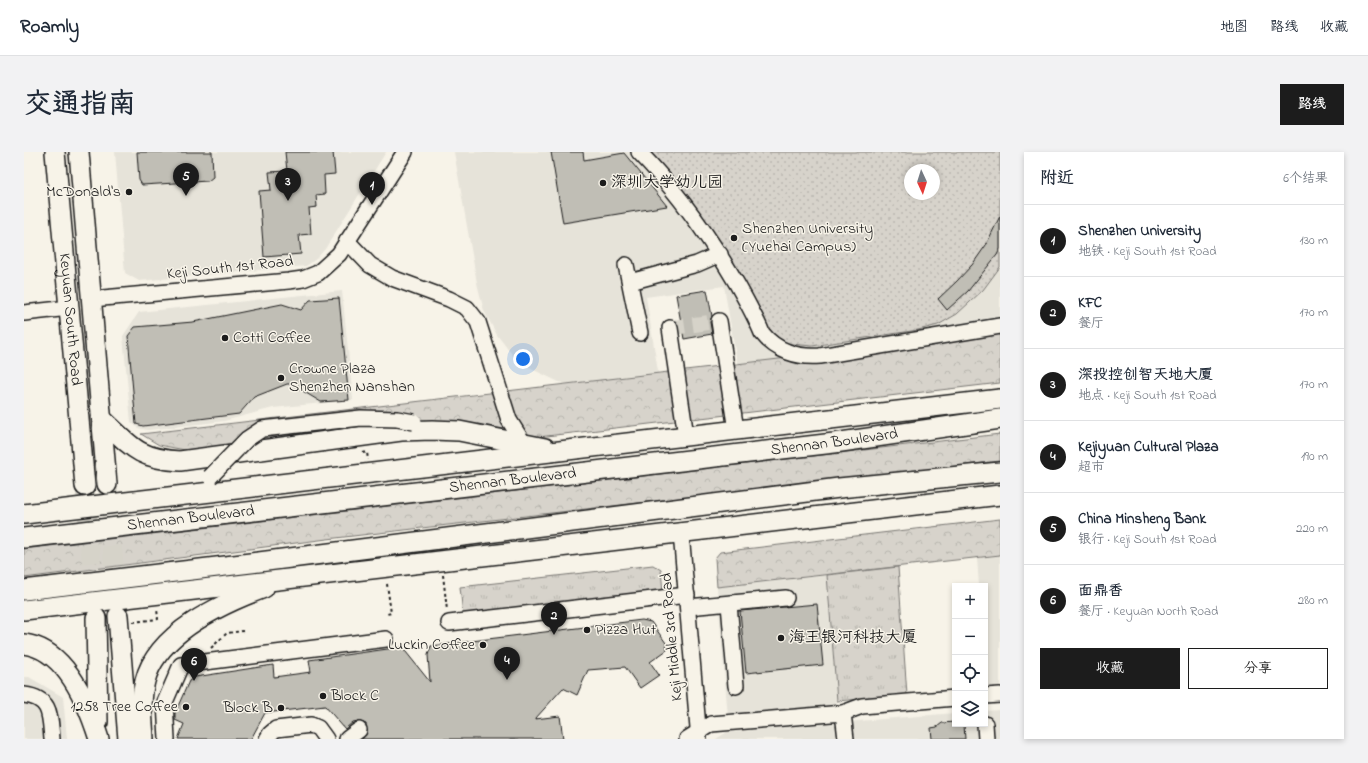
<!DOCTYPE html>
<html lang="zh">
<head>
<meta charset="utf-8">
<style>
  :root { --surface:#fff; --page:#f2f2f3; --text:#1f2937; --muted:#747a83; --line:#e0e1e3; --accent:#1c1c1c }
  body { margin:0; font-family:"Indie Flower","LXGW WenKai TC",sans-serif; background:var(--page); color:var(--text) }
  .controls { position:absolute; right:12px; bottom:12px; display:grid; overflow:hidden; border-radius:0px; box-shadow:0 2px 6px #0003 }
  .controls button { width:36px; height:36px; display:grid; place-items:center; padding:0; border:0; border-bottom:1px solid var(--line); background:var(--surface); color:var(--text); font:20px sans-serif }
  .compass { position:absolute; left:880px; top:12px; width:36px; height:36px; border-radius:50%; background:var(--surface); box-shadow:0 2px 6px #0003; rotate:176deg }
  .you { position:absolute; left:499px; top:207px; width:14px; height:14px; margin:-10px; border:3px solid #fff; border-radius:50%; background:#1a73e8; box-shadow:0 0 0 6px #1a73e833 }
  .badge { display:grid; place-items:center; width:26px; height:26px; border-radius:50%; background:var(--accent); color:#fff; font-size:13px; font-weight:700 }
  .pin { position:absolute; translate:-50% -33px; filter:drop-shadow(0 1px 2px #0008) }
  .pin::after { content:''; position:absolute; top:21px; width:14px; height:12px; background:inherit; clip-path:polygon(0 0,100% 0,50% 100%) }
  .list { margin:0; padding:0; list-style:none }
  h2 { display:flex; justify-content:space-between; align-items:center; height:52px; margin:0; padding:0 16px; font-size:17px }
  h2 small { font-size:13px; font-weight:400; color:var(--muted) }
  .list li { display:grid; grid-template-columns:26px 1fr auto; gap:12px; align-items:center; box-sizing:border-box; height:72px; padding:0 16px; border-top:1px solid var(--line) }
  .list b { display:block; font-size:15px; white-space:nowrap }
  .list p { margin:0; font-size:13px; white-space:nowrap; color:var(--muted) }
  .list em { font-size:13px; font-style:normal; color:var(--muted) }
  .actions { display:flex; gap:8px; padding:12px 16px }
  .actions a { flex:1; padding:9px 0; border:1px solid var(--accent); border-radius:0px; text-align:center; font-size:14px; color:var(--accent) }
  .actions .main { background:var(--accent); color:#fff }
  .icon { flex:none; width:22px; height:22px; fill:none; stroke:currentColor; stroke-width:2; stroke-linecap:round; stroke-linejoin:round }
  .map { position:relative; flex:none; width:976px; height:587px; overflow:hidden; border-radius:0px }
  header { display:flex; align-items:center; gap:24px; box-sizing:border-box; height:56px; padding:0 20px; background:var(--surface); border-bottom:1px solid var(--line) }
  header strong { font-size:19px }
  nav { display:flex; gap:22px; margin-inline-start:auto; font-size:14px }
  .intro { display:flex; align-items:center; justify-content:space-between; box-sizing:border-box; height:96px; padding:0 24px }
  h1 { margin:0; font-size:28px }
  .button { padding:10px 18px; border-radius:0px; background:var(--accent); color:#fff; font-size:14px; font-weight:700 }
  main { display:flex; gap:24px; padding:0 24px }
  aside { flex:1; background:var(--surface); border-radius:0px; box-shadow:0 2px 6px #0003 }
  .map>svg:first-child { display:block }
  .built { fill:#e6e3d9; fill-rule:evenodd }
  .grass { fill:url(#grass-dots); stroke:#7a7874; fill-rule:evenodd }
  .forest { fill:url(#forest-crowns); stroke:#7a7874 }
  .park { fill:url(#park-tufts); stroke:#7a7874 }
  .building { fill:#c0beb5; stroke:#1c1c1c }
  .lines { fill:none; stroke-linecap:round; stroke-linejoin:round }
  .minor-tunnel { stroke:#d6d3c9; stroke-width:15; stroke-dasharray:15 8; stroke-linecap:butt }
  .major-tunnel { stroke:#d6d3c9; stroke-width:19; stroke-dasharray:19 10; stroke-linecap:butt }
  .minor-casing { stroke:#1c1c1c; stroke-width:18 }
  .major-casing { stroke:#1c1c1c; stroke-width:22 }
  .path { stroke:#1c1c1c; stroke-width:2; stroke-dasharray:3 3; stroke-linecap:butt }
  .minor { stroke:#f7f3e8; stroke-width:15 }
  .major { stroke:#f7f3e8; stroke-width:19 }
  .minor-bridge-casing { stroke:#1c1c1c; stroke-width:18; stroke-linecap:butt }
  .minor-bridge { stroke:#f7f3e8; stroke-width:15 }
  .poi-dot { fill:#1c1c1c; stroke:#f7f3e8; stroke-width:1.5 }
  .labels { text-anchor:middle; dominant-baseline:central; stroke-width:3; stroke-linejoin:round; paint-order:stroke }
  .poi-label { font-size:16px; fill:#1c1c1c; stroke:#f7f3e8; text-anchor:start }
  .street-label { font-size:16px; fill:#1c1c1c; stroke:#f7f3e8 }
</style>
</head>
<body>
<header>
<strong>Roamly</strong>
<nav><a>地图</a><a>路线</a><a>收藏</a></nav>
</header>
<div class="intro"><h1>交通指南</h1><a class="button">路线</a></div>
<main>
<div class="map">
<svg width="976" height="587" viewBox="0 0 976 587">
  <defs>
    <pattern id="grass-dots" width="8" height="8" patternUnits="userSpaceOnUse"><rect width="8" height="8" fill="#d7d3cb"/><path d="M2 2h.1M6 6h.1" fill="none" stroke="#b8b5ae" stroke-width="1.8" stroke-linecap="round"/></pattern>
    <pattern id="forest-crowns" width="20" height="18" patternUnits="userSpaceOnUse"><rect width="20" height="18" fill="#d7d3cb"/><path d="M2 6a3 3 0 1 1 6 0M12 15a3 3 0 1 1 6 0" fill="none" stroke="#b8b5ae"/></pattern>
    <pattern id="park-tufts" width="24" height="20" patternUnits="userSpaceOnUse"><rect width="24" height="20" fill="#d7d3cb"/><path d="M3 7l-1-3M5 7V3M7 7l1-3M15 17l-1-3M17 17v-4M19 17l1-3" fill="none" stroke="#b8b5ae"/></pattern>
  </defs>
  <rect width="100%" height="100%" fill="#f7f3e8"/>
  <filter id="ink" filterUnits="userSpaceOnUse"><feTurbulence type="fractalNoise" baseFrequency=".025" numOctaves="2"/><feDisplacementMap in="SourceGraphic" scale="8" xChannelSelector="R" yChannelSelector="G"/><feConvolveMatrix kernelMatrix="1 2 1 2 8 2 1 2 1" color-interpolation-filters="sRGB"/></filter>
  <g filter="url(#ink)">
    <g class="built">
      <polygon points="91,0 362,0 301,97 292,107 282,114 115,129 101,121"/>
      <path d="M 430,0 L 976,0 L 976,185 L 715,222 L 700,134 L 622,145 L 636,232 L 564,236 L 535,230 L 512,219 L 490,205 L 473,183 L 460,159 L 453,131 ZM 886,18 L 910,18 L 910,42 L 886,42 Z"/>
      <polygon points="318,139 329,248 249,256 200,269 124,278 114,276 107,270 99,184 115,160"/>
      <polygon points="976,403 976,536 963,537 961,510 961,434 955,434 953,406"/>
      <polygon points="803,423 813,555 704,565 693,435"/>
      <polygon points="0,525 5,525 39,545 43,587 0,587"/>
      <polygon points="976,558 976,587 692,587 703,580 931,561 931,572 961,572 961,559"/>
    </g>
    <path class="grass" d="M 623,0 L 976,0 L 976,115 L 959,138 L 933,162 L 914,173 L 894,178 L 788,194 L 758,191 L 748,185 ZM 886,18 L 910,18 L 910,42 L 886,42 Z"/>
    <g class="forest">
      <polygon points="976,181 976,231 497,287 419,277 161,298 135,293 117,282"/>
      <polygon points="976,282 976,309 303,387 0,426 0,397"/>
      <polygon points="976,367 976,403 693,435 691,406 696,400"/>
    </g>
    <g class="park">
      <polygon points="629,413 637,418 639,440 439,463 436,435"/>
      <polygon points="874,415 883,543 813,549 803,423"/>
    </g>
    <g class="building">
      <polygon points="113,0 188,0 189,25 184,29 118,33 115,28"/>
      <polygon points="261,0 309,0 311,22 300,23 301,42 292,43 293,55 285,56 287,82 275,83 277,102 240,105 235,39 247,38 245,20 263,19"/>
      <polygon points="527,0 559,0 560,8 600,1 643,54 539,71"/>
      <polygon points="976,64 976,97 973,103 944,139 923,158 914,147 933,129 948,113 962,93"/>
      <polygon points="683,138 688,164 686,170 688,182 660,187 652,143"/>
      <polygon points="315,146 325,248 297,250 267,232 263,232 230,245 215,262 119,274 112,272 104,184 111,175 169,170 258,152 277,158 286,148"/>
      <polygon points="793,452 799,513 722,521 716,459"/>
      <polygon points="618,468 627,470 642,491 643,498 626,510 635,523 616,536 601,515 564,518 553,543 539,536 511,567 536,564 539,587 338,587 343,581 342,572 334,569 329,570 321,577 301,554 241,561 227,587 154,587 160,572 151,568 151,561 165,529 171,525 249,513 250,525 287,520 285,508 378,495 406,530 404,503 407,494"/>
      <polygon points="930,570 932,574 940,573 941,587 908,587 907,576 913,575 918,571"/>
    </g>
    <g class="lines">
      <polyline class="minor-tunnel" points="646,176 695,169"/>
      <g class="major-tunnel">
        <polyline points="61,334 72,466"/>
        <polyline points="84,336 92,443"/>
      </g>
      <defs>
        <g id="minor">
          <path d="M 615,0 C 654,40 685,84 713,132 C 722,148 731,164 738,181 C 752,199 774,206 796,204 L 976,174"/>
          <polyline points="323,89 346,113 368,126 425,147 443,156 454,170 485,268 500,292"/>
          <polyline points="602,113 616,181"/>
          <polyline points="606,130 673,112 696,102"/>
          <polyline points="68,147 265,129 279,127 294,121 315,102 381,0"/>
          <polyline points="0,161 45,156"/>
          <polyline points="695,169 712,278"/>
          <polyline points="646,176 662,284"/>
          <polyline points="657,381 675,587"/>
          <polyline points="705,452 712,534"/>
          <polyline points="664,455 762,446"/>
          <polyline points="425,471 663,443"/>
          <path d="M 0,543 C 28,546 26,565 28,587"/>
          <polyline points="961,544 976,543"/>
          <polyline points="961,572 962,587"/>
          <polyline points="143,587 141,550 157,513 362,487"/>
          <polyline points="243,587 246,582 252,577 287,573 294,576 302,587"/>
          <polyline points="323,587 335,578"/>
          <polyline points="663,587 687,572 819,561"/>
          <polyline points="822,587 819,561 838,554 931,546"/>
        </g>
        <g id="major">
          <path id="s1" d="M 31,0 L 61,334"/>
          <polyline points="55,0 83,332"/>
          <path d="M 78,267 C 107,294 114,307 156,309 L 377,279 L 408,278 L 435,279 L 521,296"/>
          <polyline points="0,362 976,247"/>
          <path id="s2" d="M 0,386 L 810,291 L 976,267"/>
          <polyline points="0,438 235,410 815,336 976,320"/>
          <polyline points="0,458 976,343"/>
          <polyline points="94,464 104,587"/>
          <polyline points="72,466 74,570"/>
          <path d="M 0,492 C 42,497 64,552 75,587"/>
          <path d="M 120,587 C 119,568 116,548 121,529 C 133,481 197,452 240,436"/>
        </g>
      </defs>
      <use href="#minor" class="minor-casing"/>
      <use href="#major" class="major-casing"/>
      <g class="path">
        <polyline points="339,301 343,300 344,308"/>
        <polyline points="419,423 423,458"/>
        <polyline points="363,432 367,461 363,462"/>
        <polyline points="109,470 134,467 133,457"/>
        <polyline points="187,496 203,481 219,479"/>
      </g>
      <use href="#minor" class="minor"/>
      <use href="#major" class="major"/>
      <defs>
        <polyline id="minor-bridge" points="186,325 223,287 238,277 337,266 373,267 390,270"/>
      </defs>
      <use href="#minor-bridge" class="minor-bridge-casing"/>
      <use href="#minor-bridge" class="minor-bridge"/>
    </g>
  </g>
  <g class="poi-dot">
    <circle cx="579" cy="31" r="4"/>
    <circle cx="105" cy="40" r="4"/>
    <circle cx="710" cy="86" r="4"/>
    <circle cx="201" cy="186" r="4"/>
    <circle cx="257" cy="226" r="4"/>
    <circle cx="563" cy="478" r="4"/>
    <circle cx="757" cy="486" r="4"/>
    <circle cx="459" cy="493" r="4"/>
    <circle cx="299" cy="544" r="4"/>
    <circle cx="162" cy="555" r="4"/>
    <circle cx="257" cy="556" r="4"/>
  </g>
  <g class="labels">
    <g class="poi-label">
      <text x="587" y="31">深圳大学幼儿园</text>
      <text x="97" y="40" text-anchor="end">McDonald's</text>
      <text x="718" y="77">Shenzhen University<tspan x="718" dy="18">(Yuehai Campus)</tspan></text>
      <text x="209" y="186">Cotti Coffee</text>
      <text x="265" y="217">Crowne Plaza<tspan x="265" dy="18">Shenzhen Nanshan</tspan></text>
      <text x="571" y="478">Pizza Hut</text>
      <text x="765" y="486">海王银河科技大厦</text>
      <text x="451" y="493" text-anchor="end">Luckin Coffee</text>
      <text x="307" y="544">Block C</text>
      <text x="154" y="555" text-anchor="end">1258 Tree Coffee</text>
      <text x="249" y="556" text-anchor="end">Block B</text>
    </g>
    <g class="street-label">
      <text transform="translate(206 116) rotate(-6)">Keji South 1st Road</text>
      <text stroke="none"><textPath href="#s1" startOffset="168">Keyuan South Road</textPath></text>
      <text stroke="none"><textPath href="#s2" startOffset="816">Shennan Boulevard</textPath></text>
      <text stroke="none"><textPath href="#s2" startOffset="492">Shennan Boulevard</textPath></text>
      <text stroke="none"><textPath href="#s2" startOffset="168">Shennan Boulevard</textPath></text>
      <text transform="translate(648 485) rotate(-95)">Keji Middle 3rd Road</text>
    </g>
  </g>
</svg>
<div class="controls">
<button>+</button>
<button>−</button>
<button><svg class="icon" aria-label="locate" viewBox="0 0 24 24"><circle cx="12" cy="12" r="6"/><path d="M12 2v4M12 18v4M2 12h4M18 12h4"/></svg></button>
<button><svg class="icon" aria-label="layers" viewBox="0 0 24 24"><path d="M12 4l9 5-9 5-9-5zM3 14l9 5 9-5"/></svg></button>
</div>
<svg class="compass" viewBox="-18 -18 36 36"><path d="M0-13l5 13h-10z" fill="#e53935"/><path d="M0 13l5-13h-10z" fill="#747a83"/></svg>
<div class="you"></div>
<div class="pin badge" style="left:348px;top:53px">1</div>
<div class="pin badge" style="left:530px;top:483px">2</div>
<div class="pin badge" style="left:264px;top:49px">3</div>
<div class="pin badge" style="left:483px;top:528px">4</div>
<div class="pin badge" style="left:162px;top:44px">5</div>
<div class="pin badge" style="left:170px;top:529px">6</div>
</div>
<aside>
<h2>附近<small>6个结果</small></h2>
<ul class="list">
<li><span class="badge">1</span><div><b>Shenzhen University</b><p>地铁 · Keji South 1st Road</p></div><em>130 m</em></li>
<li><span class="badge">2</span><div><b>KFC</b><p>餐厅</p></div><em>170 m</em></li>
<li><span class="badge">3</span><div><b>深投控创智天地大厦</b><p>地点 · Keji South 1st Road</p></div><em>170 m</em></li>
<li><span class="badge">4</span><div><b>Kejiyuan Cultural Plaza</b><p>超市</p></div><em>190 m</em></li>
<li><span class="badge">5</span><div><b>China Minsheng Bank</b><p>银行 · Keji South 1st Road</p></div><em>220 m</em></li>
<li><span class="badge">6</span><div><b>面鼎香</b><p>餐厅 · Keyuan North Road</p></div><em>280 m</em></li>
</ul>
<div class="actions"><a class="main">收藏</a><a>分享</a></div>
</aside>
</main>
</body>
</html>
